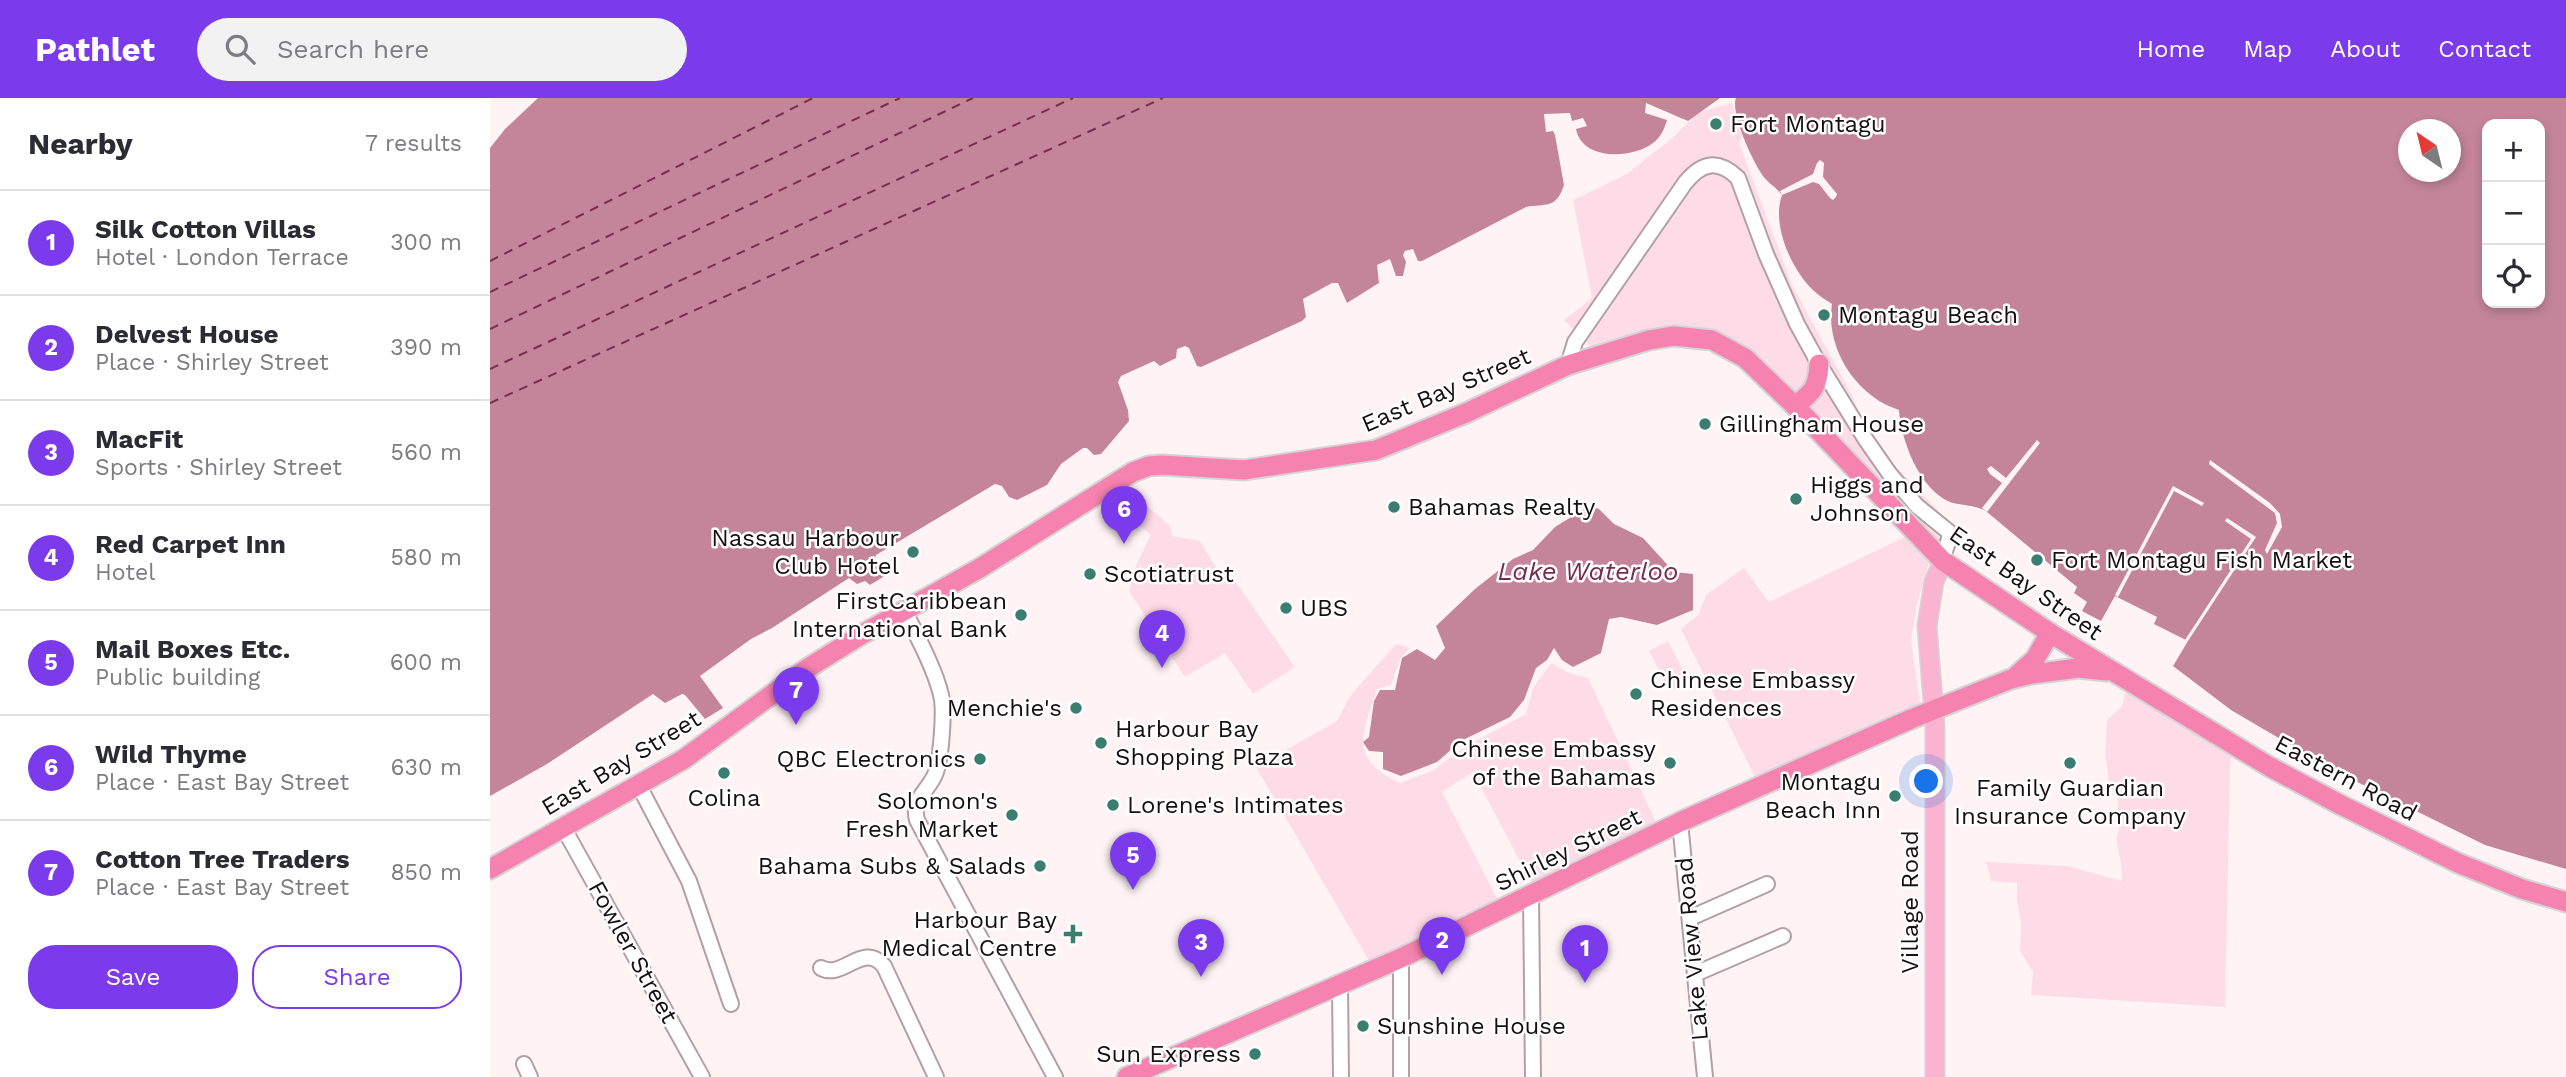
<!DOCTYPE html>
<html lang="en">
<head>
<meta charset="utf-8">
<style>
  :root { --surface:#fff; --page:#f2f2f3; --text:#2b2b33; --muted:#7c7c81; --line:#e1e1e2; --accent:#7c3aed }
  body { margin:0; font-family:"Work Sans",sans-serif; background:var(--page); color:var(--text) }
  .controls { position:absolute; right:21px; top:21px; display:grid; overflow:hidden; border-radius:14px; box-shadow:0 4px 10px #0003 }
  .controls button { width:63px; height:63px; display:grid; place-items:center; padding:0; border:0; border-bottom:2px solid var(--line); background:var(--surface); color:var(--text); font:35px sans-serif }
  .compass { position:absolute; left:1908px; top:21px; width:63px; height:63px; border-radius:50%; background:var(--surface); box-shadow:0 4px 10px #0003; rotate:325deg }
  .you { position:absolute; left:1437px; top:684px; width:24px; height:24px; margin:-18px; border:5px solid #fff; border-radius:50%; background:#1a73e8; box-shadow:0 0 0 10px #1a73e833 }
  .badge { display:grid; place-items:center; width:46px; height:46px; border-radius:50%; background:var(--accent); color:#fff; font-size:23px; font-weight:700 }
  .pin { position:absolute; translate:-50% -58px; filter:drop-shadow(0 2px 4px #0008) }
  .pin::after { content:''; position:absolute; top:37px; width:24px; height:21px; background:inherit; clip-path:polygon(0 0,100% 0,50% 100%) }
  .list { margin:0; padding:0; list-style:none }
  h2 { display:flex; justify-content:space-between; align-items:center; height:91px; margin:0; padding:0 28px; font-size:30px }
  h2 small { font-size:23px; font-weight:400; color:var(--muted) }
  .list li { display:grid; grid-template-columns:46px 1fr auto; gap:21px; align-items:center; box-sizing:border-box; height:105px; padding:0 28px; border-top:2px solid var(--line) }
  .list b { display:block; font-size:26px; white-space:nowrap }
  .list p { margin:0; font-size:23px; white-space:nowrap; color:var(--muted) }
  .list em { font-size:23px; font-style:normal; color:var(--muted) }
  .actions { display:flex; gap:14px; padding:21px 28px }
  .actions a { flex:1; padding:16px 0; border:2px solid var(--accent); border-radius:28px; text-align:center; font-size:24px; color:var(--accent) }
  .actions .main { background:var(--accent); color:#fff }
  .icon { flex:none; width:38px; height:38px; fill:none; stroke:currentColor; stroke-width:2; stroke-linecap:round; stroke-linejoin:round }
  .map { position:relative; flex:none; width:2076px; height:979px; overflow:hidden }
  header { display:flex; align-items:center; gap:42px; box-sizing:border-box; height:98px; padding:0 35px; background:var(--accent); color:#fff }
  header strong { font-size:33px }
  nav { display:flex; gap:38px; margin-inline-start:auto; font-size:24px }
  .search { width:490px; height:63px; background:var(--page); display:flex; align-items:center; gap:18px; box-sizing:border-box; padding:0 24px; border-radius:38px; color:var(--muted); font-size:26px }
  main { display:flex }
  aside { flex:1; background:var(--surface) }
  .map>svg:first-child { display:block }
  .green { fill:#fedce7 }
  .water { fill:#c4859b; fill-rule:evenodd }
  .pier { fill:#fff3f6 }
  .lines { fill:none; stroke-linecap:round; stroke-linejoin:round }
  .ferry { stroke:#792d4d; stroke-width:2; stroke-dasharray:9 7; stroke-linecap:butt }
  .minor-casing { stroke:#b2a0a6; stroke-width:18 }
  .major-casing { stroke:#d5d4d4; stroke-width:21 }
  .highway-casing { stroke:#d5d4d4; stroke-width:23 }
  .minor { stroke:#fff; stroke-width:14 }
  .major { stroke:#fab4cf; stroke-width:18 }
  .highway { stroke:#f682af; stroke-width:19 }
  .poi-dot { fill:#3b7d6e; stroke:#fff; stroke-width:2.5 }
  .labels { text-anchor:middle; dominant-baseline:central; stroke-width:5; stroke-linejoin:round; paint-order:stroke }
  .poi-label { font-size:24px; fill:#171012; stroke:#fff; text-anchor:start }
  .street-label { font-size:24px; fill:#171012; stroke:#fff }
  .water-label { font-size:26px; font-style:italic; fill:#792d4d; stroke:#fff }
</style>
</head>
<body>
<header>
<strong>Pathlet</strong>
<div class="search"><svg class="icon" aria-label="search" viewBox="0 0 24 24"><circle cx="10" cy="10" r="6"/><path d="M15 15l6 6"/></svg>Search here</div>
<nav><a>Home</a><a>Map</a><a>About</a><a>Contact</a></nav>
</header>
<main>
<aside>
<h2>Nearby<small>7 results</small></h2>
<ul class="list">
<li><span class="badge">1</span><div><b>Silk Cotton Villas</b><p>Hotel · London Terrace</p></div><em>300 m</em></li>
<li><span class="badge">2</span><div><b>Delvest House</b><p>Place · Shirley Street</p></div><em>390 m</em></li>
<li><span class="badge">3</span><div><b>MacFit</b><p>Sports · Shirley Street</p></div><em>560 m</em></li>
<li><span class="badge">4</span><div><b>Red Carpet Inn</b><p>Hotel</p></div><em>580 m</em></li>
<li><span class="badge">5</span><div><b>Mail Boxes Etc.</b><p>Public building</p></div><em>600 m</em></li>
<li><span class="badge">6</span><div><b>Wild Thyme</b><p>Place · East Bay Street</p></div><em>630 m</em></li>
<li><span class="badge">7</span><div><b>Cotton Tree Traders</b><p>Place · East Bay Street</p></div><em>850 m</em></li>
</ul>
<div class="actions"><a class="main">Save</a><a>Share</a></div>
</aside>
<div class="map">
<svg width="2076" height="979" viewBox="0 0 2076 979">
  <rect width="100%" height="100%" fill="#fff3f6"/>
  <g class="green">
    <polygon points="1242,5 1252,40 1249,45 1302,187 1363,299 1377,338 1471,437 1446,448 1305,298 1210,232 1105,253 1074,222 1102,200 1083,102 1137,76 1181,41 1209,14"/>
    <polygon points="651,403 679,427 683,438 710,443 734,483 740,479 750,490 805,569 763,596 735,555 695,579 639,493 647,465 661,437 644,423"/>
    <polygon points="1419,437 1434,453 1439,465 1427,506 1421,543 1430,605 1266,681 1191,531 1209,516 1216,497 1254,470 1279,504"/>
    <polygon points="1178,543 1199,584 1180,593 1159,553"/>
    <path d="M 906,546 L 920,550 L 910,561 L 901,587 L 887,591 C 873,636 857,660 910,685 L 942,673 L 976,648 L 1036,616 L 1043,590 L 1061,565 L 1079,575 L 1098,580 L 1167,726 L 1043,788 L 983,674 L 952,694 L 1009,804 L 879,863 L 766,669 L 847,623 L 860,598 Z"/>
    <polygon points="1637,588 1742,653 1740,667 1735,909 1541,897 1543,874 1530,853 1531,825 1527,803 1527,785 1501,783 1496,764 1577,768 1632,783 1631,765 1626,741 1629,733 1627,691 1620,691 1615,655 1617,622 1632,608"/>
  </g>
  <g class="water">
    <path d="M 48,0 L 1230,0 L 1198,23 L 1156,5 L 1155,15 L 1177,22 C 1174,32 1171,39 1163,45 C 1142,61 1092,63 1086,31 L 1097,28 L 1093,20 L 1082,23 L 1080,15 L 1054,16 L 1056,34 L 1063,33 L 1065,37 L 1074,87 C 1066,112 1055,105 1036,109 L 932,163 L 928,163 L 923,151 L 915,153 L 913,157 L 916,164 L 913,178 L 906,178 L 900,161 L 887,167 L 889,185 L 857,205 L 848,185 L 842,185 L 813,201 L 816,219 L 812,223 L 711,269 L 707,268 L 699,250 L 695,248 L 687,251 L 686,260 L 670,268 L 664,263 L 631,278 L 628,284 L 638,312 L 639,323 L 611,356 L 604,357 L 597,350 L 593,350 L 571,366 L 557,387 L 527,402 L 519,399 L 512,388 L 505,386 L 386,457 L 385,460 L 394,475 L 393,479 L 380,487 L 375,483 L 367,486 L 359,480 L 282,530 L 261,541 L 210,578 L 233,610 L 215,621 L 195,597 L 192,596 L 175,605 L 163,596 L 57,666 L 0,698 L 0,50 L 15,31 Z"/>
    <path d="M 1246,0 L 2076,0 L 2076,771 L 1995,747 L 1843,672 L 1741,612 L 1683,568 L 1698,543 L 1664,526 L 1667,519 L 1625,498 L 1611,523 L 1592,513 L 1597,504 L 1584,495 L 1587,489 L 1497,414 C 1488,407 1472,408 1460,404 C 1429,391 1411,342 1409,312 C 1367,299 1335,251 1342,206 C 1336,202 1329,198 1324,193 C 1302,173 1281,127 1292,97 C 1287,90 1278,85 1273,78 C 1263,64 1240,15 1246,0 ZM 1997,26 L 2050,26 L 2050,205 L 1997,205 ZM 1918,32 L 1960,32 L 1960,74 L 1918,74 Z"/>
    <polygon points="1099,408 1109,411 1124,426 1153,440 1184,474 1203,476 1203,512 1167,527 1131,519 1119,521 1111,555 1083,569 1072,562 1064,550 1057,562 1046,570 1034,602 1020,619 971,643 947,664 911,678 893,671 893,654 879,653 873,644 879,639 884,603 890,592 905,592 912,560 927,551 945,562 955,550 946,528 985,491 1023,461 1043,452 1065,429"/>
  </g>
  <g class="pier">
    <polygon points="1330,62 1334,65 1333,79 1347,96 1346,99 1343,102 1340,100 1329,86 1323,84 1292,97 1290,93 1323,76 1327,65"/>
    <polygon points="1547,342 1550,345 1497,414 1492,410 1512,385 1500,376 1497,371 1501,368 1516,380"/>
    <polygon points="1720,362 1780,405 1790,416 1792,429 1777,456 1775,452 1787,425 1785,415 1724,370 1719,366"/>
    <polygon points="1683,388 1714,405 1712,408 1684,393 1628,499 1625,497"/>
    <polygon points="1737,420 1766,439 1698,543 1695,542 1761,441 1735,423"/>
  </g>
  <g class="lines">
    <g class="ferry">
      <polyline points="0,163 323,0"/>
      <polyline points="0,194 410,0"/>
      <polyline points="0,231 483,0"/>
      <polyline points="0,271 583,0"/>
      <polyline points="0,305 673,0"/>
    </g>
    <defs>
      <g id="minor">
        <path d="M 1078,267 L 1085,244 L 1195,85 C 1212,64 1228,61 1248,80 L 1276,156 L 1307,226 L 1329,266 L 1376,342 L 1399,375 L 1427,408 L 1459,434 C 1461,444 1453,452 1453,463"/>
        <path d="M 414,512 C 426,536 445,571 451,597 C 455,612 451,659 446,674 C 440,692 421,700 427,722 L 565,979"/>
        <polyline points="148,686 199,783 241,906"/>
        <polyline points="1190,724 1215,979"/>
        <polyline points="73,729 212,979"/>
        <polyline points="1041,797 1043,979"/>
        <polyline points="1200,820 1277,786"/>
        <polyline points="911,860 911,979"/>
        <path d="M 331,870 C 353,882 373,843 394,868 L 446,979"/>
        <polyline points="1205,876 1293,838"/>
        <polyline points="850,888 851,979"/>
        <polyline points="34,966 40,979"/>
      </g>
      <polyline id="major" points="1445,979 1445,628 1437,528 1444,484 1453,463"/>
      <g id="highway">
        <path d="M 1305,308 C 1323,294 1328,289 1329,266"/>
        <polyline points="1527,577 1545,561 1560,535"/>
        <polyline points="0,771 194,661 318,570 371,537 490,470 643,374 659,368 672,367 754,372 886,352 976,315 1078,267 1159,242 1184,238 1222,242 1255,260 1305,308 1453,463 1560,535 1780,669 1851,707 1968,765 2032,791 2076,804"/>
        <polyline points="637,979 911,860 1190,724 1421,621 1521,581 1542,576 1588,570 1617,573"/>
      </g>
    </defs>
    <use href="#minor" class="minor-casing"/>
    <use href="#major" class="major-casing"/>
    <use href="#highway" class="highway-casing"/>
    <use href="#minor" class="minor"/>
    <use href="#major" class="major"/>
    <use href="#highway" class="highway"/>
  </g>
  <g class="poi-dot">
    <circle cx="1226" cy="26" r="7"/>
    <circle cx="1334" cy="217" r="7"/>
    <circle cx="1215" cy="326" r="7"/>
    <circle cx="1306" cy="401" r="7"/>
    <circle cx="904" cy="409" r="7"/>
    <circle cx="423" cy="454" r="7"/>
    <circle cx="1547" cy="462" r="7"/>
    <circle cx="600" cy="476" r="7"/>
    <circle cx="796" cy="510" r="7"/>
    <circle cx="531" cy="517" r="7"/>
    <circle cx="1146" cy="596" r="7"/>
    <circle cx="586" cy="610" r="7"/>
    <circle cx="611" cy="645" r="7"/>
    <circle cx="490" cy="661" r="7"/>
    <circle cx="1180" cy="665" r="7"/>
    <circle cx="1580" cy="665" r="7"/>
    <circle cx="234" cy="675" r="7"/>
    <circle cx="1405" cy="698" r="7"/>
    <circle cx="623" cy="707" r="7"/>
    <circle cx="522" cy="717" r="7"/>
    <circle cx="550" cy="768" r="7"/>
    <path d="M579.5 825.5h7v7h7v7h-7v7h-7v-7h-7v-7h7z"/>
    <circle cx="873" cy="928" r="7"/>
    <circle cx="765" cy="956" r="7"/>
  </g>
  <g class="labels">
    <g class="poi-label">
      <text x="1240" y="26">Fort Montagu</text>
      <text x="1348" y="217">Montagu Beach</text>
      <text x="1229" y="326">Gillingham House</text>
      <text x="1320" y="387">Higgs and<tspan x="1320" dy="28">Johnson</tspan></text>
      <text x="918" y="409">Bahamas Realty</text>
      <text x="409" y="440" text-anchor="end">Nassau Harbour<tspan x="409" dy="28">Club Hotel</tspan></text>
      <text x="1561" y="462">Fort Montagu Fish Market</text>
      <text x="614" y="476">Scotiatrust</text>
      <text x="517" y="503" text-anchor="end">FirstCaribbean<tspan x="517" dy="28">International Bank</tspan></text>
      <text x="810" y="510">UBS</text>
      <text x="1160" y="582">Chinese Embassy<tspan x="1160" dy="28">Residences</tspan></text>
      <text x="572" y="610" text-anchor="end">Menchie's</text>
      <text x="625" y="631">Harbour Bay<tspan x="625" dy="28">Shopping Plaza</tspan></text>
      <text x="1166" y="651" text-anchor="end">Chinese Embassy<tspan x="1166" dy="28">of the Bahamas</tspan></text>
      <text x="476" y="661" text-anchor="end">QBC Electronics</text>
      <text x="1391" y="684" text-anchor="end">Montagu<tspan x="1391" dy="28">Beach Inn</tspan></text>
      <text x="1580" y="690" text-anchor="middle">Family Guardian<tspan x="1580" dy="28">Insurance Company</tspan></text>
      <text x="234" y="700" text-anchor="middle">Colina</text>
      <text x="508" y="703" text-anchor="end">Solomon's<tspan x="508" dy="28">Fresh Market</tspan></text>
      <text x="637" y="707">Lorene's Intimates</text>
      <text x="536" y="768" text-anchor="end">Bahama Subs &amp; Salads</text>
      <text x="567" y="822" text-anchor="end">Harbour Bay<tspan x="567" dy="28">Medical Centre</tspan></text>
      <text x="887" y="928">Sunshine House</text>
      <text x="751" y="956" text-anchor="end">Sun Express</text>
    </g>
    <g class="street-label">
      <text transform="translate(956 292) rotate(-23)">East Bay Street</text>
      <text transform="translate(1536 485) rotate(35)">East Bay Street</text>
      <text transform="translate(131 665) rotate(-31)">East Bay Street</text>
      <text transform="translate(1856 680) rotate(28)">Eastern Road</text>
      <text transform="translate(1078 752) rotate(-26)">Shirley Street</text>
      <text transform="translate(1420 804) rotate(-90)">Village Road</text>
      <text transform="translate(1202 851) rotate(-95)">Lake View Road</text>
      <text transform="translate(143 854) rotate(61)">Fowler Street</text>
    </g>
    <g class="water-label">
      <text x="1098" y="473">Lake Waterloo</text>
    </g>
  </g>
</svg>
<div class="controls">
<button>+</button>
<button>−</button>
<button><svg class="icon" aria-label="locate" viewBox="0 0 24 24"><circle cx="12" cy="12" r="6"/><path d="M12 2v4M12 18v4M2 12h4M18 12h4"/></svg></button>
</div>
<svg class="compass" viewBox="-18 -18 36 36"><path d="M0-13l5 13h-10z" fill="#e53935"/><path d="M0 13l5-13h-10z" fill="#7c7c81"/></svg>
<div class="you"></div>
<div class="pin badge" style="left:1095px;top:885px">1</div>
<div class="pin badge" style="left:952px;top:877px">2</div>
<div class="pin badge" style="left:711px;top:879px">3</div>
<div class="pin badge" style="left:672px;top:570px">4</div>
<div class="pin badge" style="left:643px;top:792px">5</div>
<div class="pin badge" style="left:634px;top:446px">6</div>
<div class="pin badge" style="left:306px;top:627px">7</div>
</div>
</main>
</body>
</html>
